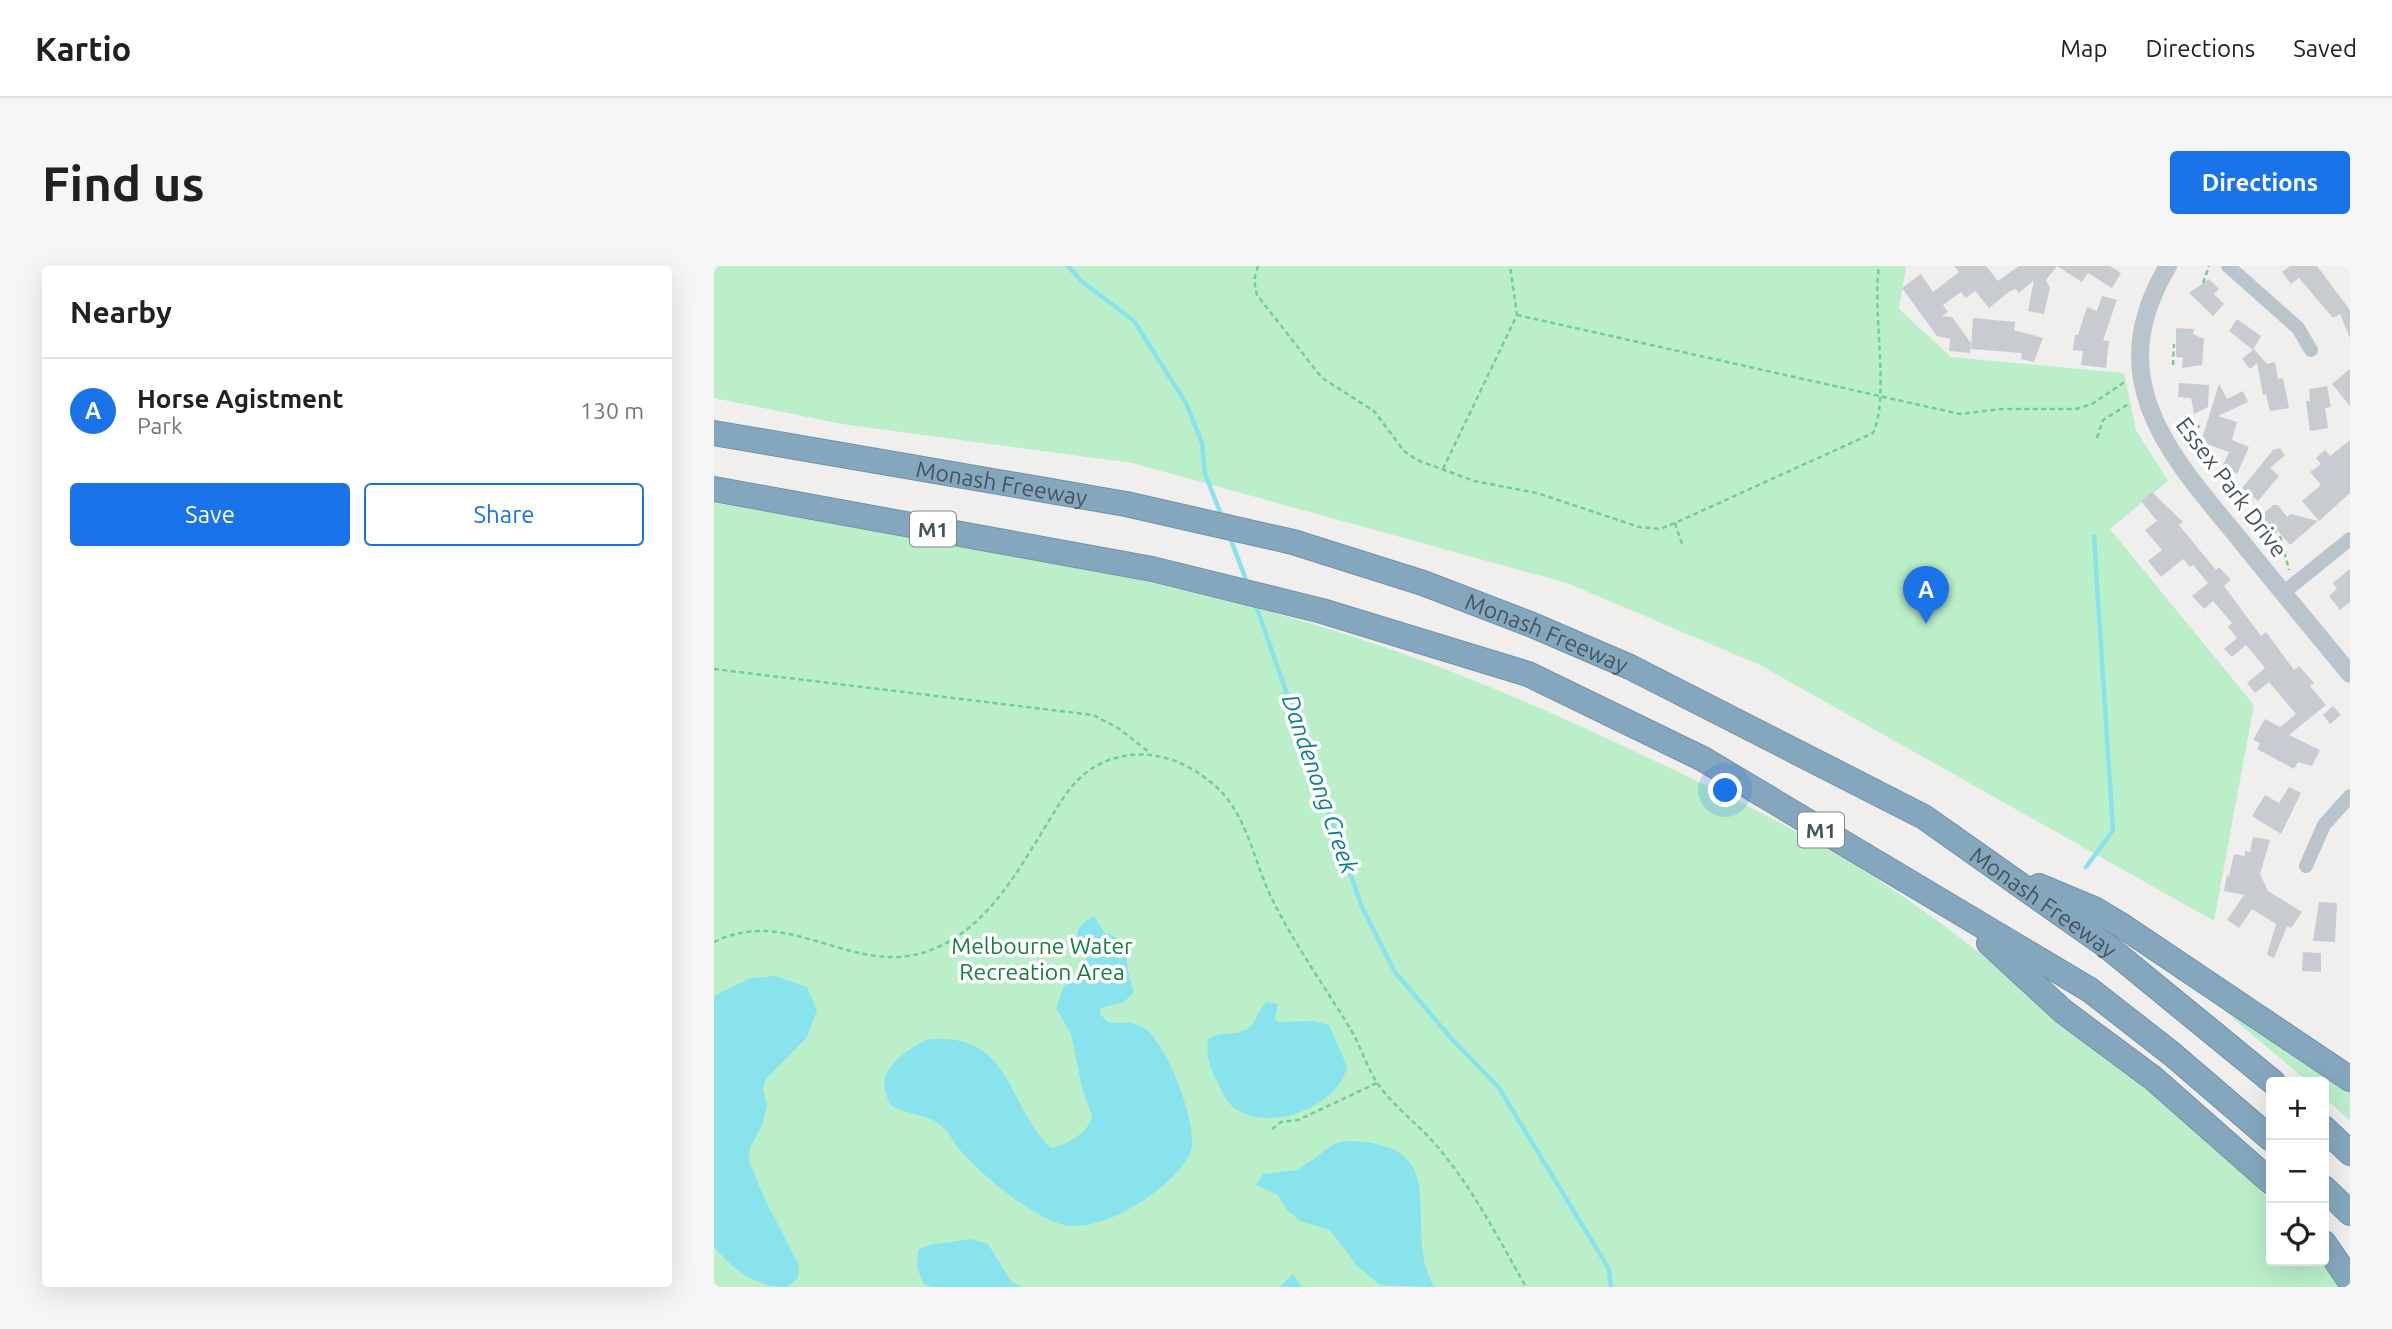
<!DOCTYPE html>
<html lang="en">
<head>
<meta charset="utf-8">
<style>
  :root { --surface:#fff; --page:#f6f6f6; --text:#202124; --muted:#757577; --line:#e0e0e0; --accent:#1a73e8 }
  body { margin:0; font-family:Ubuntu,sans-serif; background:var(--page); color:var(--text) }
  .controls { position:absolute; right:21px; bottom:21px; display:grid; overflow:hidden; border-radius:7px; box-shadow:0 7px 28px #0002 }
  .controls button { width:63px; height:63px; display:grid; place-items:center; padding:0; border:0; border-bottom:2px solid var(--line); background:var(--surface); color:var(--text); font:35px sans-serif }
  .you { position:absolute; left:1012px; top:525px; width:24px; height:24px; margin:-18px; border:5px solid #fff; border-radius:50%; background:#1a73e8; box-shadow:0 0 0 10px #1a73e833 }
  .badge { display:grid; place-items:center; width:46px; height:46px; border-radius:50%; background:var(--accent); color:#fff; font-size:23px; font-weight:700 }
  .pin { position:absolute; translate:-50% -58px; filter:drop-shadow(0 2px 4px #0008) }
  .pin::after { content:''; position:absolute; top:37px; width:24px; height:21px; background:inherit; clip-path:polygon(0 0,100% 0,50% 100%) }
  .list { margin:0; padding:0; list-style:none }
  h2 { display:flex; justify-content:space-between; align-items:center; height:91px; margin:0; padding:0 28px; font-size:30px }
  h2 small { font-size:23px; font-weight:400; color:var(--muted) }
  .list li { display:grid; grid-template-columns:46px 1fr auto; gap:21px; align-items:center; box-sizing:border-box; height:105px; padding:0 28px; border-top:2px solid var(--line) }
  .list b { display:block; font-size:26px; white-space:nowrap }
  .list p { margin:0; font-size:23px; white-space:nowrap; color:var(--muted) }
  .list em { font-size:23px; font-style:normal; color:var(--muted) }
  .actions { display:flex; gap:14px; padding:21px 28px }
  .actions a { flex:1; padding:16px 0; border:2px solid var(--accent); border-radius:7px; text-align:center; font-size:24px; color:var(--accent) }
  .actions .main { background:var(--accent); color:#fff }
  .icon { flex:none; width:38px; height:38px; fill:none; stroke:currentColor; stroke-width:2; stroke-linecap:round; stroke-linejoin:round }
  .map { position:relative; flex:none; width:1636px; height:1021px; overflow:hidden; border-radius:7px }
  header { display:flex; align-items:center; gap:42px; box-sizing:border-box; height:98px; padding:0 35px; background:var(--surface); border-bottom:2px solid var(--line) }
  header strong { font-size:33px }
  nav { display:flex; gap:38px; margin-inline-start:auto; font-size:24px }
  .intro { display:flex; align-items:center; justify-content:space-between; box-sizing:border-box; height:168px; padding:0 42px }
  h1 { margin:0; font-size:49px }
  .button { padding:18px 32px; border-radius:7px; background:var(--accent); color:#fff; font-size:24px; font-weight:700 }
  main { display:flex; gap:42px; padding:0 42px }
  aside { flex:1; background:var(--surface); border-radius:7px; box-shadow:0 7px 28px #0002 }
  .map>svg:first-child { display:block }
  .green { fill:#bbefca }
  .water { fill:#88e3ed }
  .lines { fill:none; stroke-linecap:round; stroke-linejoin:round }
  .stream { stroke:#88e3ed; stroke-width:4.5 }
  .building { fill:#c8ccd1 }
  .motorway-casing { stroke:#7092a9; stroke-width:26 }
  .path { stroke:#73cd97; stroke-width:2.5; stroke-dasharray:5 3.5; stroke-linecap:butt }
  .minor { stroke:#b9c4cb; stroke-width:14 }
  .tertiary { stroke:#b9c4cb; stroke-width:18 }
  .motorway { stroke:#85a7be; stroke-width:24 }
  .labels { text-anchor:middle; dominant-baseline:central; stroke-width:7; stroke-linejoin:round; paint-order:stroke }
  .shield { fill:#fff; stroke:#7e878d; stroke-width:2 }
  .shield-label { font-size:21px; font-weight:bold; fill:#46545c }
  .street-label { font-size:23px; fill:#46545c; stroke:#fff }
  .park-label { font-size:23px; fill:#167e3e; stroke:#fff }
  .water-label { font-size:24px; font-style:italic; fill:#0c7f8b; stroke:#fff }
</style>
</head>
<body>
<header>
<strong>Kartio</strong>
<nav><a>Map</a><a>Directions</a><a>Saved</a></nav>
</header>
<div class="intro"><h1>Find us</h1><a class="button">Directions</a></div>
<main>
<aside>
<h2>Nearby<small></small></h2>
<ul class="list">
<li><span class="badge">A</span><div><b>Horse Agistment</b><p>Park</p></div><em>130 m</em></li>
</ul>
<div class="actions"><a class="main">Save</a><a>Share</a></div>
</aside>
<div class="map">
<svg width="1636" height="1021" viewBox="0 0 1636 1021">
  <rect width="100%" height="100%" fill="#f1eeee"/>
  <g class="green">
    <polygon points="0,0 1192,0 1185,43 1237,91 1410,107 1422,164 1454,215 1396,263 1540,439 1500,655 1046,399 853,317 418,197 128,158 0,132"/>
    <path d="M 0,237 C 198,271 398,300 592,356 C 713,391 828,441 941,495 C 1019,532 1100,571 1172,619 C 1236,661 1294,710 1353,757 C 1424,813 1496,869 1557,936 L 1557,995 L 1608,995 L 1629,1021 L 0,1021 Z"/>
    <polygon points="1473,713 1636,820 1636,855 1610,831 1610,816 1594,816"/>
  </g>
  <g class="water">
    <path d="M 380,650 L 390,666 L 404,672 L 412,684 L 414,705 L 420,726 L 410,736 L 387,742 L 386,748 L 394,756 C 407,758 418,754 430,762 C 452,775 487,863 476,887 C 460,922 383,973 343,957 C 310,944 270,911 246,884 C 240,878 237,869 231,863 C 216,847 195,850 178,840 C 156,808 185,790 211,774 C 298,763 291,838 337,882 C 352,880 377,865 378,849 L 369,826 L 357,768 L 342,742 L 350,720 L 373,703 C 374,682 347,667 380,650 Z"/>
    <path d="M 61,710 L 93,721 L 103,744 L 93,771 L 52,813 L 49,823 L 53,840 L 49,857 L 36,882 L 35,895 L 52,936 L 85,999 L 84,1012 L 73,1021 C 41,1021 21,1005 0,981 L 0,730 L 37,712 Z"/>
    <path d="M 553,736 L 564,738 L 561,752 L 564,756 L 599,755 L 615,759 L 633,800 C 625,843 547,870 516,838 C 509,830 505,818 500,809 C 495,799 491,783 495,772 C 507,765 521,770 533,763 C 544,756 542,744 553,736 Z"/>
    <path d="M 630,875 C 747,875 685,959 720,1021 L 666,1019 L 643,1000 L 616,964 L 586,955 L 573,944 L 564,929 L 542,919 L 549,908 L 584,904 L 620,878 Z"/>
    <polygon points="257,973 274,978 297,1015 308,1021 220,1021 210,1018 203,1002 204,984 215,979"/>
    <polygon points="579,1008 588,1021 565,1021"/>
  </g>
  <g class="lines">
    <g class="stream">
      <polyline points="354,0 367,15 420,55 472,137 488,177 491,208 508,251"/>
      <polyline points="515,269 534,319"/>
      <polyline points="541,337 648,641 681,706 736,771 785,822 895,1003 897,1021"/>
      <polyline points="1372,601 1399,565 1380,271"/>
    </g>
  </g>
  <g class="building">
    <polygon points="1240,0 1272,0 1284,15 1305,0 1396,0 1407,7 1398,22 1374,7 1368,16 1343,0 1332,14 1336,22 1330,48 1314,45 1320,14 1305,27 1302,23 1296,25 1275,42 1261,25 1252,32 1247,26 1229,39 1234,46 1228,50 1238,51 1257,77 1256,87 1235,85 1236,73 1223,70 1188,22 1207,8 1219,26 1245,6"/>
    <polygon points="1576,0 1603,0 1636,44 1636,72 1626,48 1619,52 1585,12 1577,18 1568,6"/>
    <polygon points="1495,13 1505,23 1500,28 1510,38 1499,50 1475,27"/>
    <polygon points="1388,30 1403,34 1389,74 1395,75 1392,102 1367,99 1369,85 1359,84 1361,69 1364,69 1373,41 1383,45"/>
    <polygon points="1259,52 1301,56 1300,64 1329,72 1320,96 1307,93 1308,87 1257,83"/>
    <polygon points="1523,53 1547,70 1539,84 1515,65"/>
    <polygon points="1462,62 1480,63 1479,68 1490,73 1488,99 1468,102 1469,92 1462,91"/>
    <polygon points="1540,83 1553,98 1561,96 1564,113 1569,112 1575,142 1556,145 1552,128 1549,129 1543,97 1536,103 1528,93"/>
    <polygon points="1636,103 1636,140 1618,118"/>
    <polygon points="1465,117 1495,119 1494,141 1480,148 1477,132 1464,131"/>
    <polygon points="1505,118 1513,133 1529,125 1534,136 1504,150 1523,156 1518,174 1535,181 1523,208 1508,201 1515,186 1487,176"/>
    <polygon points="1613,120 1617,141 1611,142 1614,162 1596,165 1592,135 1596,135 1595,123"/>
    <polygon points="1636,174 1636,227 1605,255 1588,235 1607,219 1596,206 1607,198 1602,192 1611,184 1616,190"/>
    <polygon points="1566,182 1571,189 1556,202 1565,210 1544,235 1528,222 1559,184"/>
    <polygon points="1438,226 1469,256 1465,259 1502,304 1505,301 1517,314 1510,320 1547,370 1552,366 1580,404 1585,400 1600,417 1596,420 1612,439 1575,469 1606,484 1598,500 1584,496 1580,503 1543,483 1546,477 1539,474 1551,453 1566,461 1582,448 1555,416 1541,427 1533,417 1551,402 1532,379 1518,391 1510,383 1523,372 1514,361 1518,357 1499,335 1490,343 1478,330 1494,317 1479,299 1476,301 1469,293 1447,311 1434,295 1448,284 1431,264 1443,255 1427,235"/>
    <polygon points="1559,239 1564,239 1573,251 1577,248 1604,255 1576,279 1564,265 1561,268 1546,251"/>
    <polygon points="1636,303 1636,336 1626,344 1615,330 1623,323 1619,317"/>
    <polygon points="1619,440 1627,449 1616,458 1609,449"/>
    <polygon points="1575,521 1587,527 1567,568 1538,550 1551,529 1565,537"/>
    <polygon points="1539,571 1556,574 1546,608 1554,625 1588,646 1577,662 1573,660 1560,692 1553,689 1562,658 1538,643 1525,662 1513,654 1530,629 1510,625 1513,609 1515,610 1520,588 1531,590 1531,585 1536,586"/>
    <polygon points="1605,636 1623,637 1621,676 1599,675"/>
    <polygon points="1589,686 1607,687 1607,706 1588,705"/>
  </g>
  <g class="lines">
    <defs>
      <g id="motorway">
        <path id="s1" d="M 0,167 L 412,238 L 579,276 L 709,317 L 816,358 L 916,401 L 1210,551 L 1394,681 L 1559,816"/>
        <polyline points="0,223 438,303 608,345 814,408 989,493 1376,724 1458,788 1557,873"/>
        <polyline points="1325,620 1380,643 1410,661 1636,813"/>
        <polyline points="1275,677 1350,746 1439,812 1557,916"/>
        <polyline points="1610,862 1636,887"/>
        <polyline points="1610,922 1636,947"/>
        <polyline points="1610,977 1636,1015"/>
      </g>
    </defs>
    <use href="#motorway" class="motorway-casing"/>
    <g class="path">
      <path d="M 544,0 L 540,14 L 543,29 L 593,93 L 608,112 L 660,145 L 690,185 L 703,194 L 760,215 L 823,227 L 925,261 L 946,263 L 961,257 L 1159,167 C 1176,131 1158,45 1165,0"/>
      <polyline points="1489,17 1495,0"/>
      <polyline points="803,49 1246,148 1288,143 1362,143 1378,138 1412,115"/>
      <polyline points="1459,99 1460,78"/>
      <polyline points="1474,155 1488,162"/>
      <polyline points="1383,172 1389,154 1416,137"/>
      <polyline points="729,203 803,49 796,0"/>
      <polyline points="961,257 968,278"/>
      <polyline points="1566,270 1575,304"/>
      <polyline points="0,403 379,449 404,462 435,486"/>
      <path d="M 0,676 C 78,637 143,717 222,682 C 277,658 306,601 336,553 C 350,530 363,508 388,497 C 428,479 467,491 499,518 C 534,547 539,596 559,635 C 581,679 611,721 637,764 C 647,781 653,802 664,818 C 679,840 704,858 722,879 C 759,922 784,972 812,1021"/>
      <polyline points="558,863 567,856 584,854 663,817"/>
    </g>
    <g class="minor">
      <polyline points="1514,0 1584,62 1597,84"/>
      <polyline points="1569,327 1636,273"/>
      <polyline points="1592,600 1610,559 1636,530"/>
    </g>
    <path class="tertiary" d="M 1454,0 C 1385,115 1457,190 1527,275 C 1563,320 1600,364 1636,408"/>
    <use href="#motorway" class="motorway"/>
  </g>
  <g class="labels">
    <g class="shield">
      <rect x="196" y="245.5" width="46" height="35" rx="5"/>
      <rect x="1084" y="546.5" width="46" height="35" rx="5"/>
    </g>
    <g class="shield-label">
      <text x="219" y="263">M1</text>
      <text x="1107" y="564">M1</text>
    </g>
    <g class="street-label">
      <text stroke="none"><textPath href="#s1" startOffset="292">Monash Freeway</textPath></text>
      <text transform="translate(1518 221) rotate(53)">Essex Park Drive</text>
      <text stroke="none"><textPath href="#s1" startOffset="859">Monash Freeway</textPath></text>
      <text stroke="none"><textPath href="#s1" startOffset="1426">Monash Freeway</textPath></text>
    </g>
    <g class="park-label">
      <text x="328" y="679">Melbourne Water<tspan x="328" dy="26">Recreation Area</tspan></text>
    </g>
    <g class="water-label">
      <text transform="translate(606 518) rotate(71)">Dandenong Creek</text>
    </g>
  </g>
</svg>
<div class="controls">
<button>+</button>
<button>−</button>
<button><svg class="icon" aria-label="locate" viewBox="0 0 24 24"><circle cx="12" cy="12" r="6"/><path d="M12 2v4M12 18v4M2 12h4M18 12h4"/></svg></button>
</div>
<div class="you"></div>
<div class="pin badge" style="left:1212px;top:358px">A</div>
</div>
</main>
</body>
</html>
